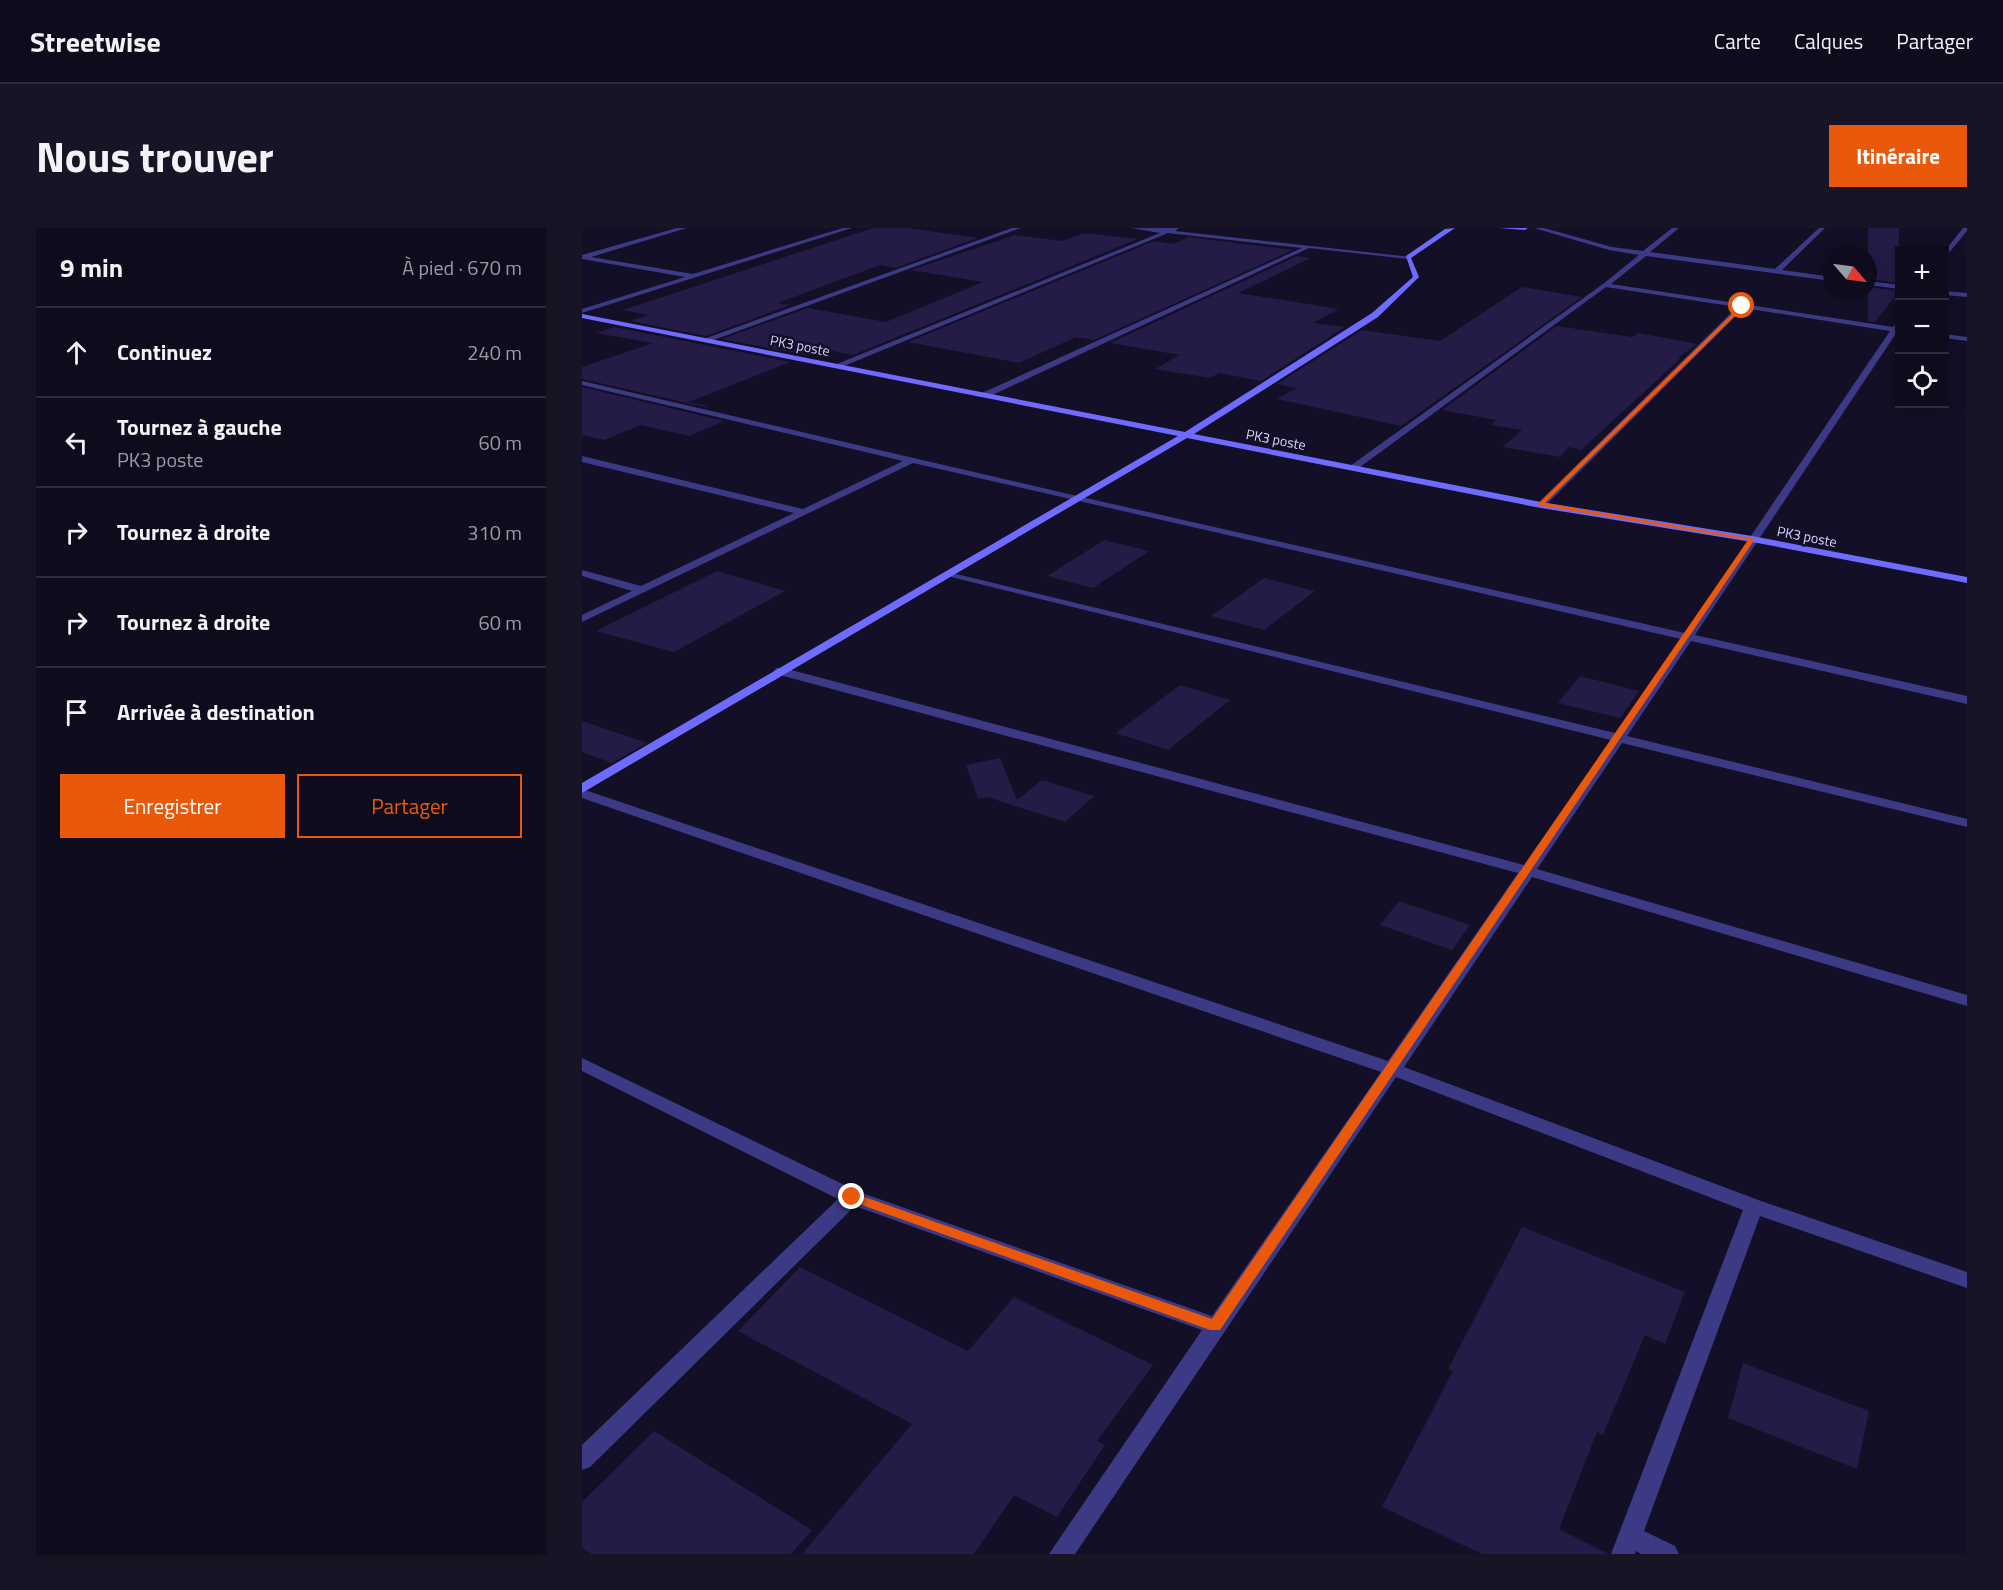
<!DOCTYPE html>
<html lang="fr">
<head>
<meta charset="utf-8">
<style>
  :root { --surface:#0e0b1c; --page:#171425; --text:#f1f3f6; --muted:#9b9ba3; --line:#2e2b3b; --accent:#ea580c }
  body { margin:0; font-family:"Titillium Web",sans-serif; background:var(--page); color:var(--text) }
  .controls { position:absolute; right:18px; top:18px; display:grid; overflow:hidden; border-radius:0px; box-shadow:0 3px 15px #0003 }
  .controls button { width:54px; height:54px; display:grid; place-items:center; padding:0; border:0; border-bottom:2px solid var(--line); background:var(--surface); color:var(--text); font:30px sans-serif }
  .compass { position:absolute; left:1241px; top:18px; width:54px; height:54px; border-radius:50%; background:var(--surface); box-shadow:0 3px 15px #0003; rotate:118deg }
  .stop { position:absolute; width:18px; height:18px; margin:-14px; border:4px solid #ea580c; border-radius:50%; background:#fff }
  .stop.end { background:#ea580c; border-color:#fff; box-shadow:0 2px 6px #0008 }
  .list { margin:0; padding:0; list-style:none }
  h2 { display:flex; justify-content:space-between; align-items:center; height:78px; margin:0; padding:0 24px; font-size:26px }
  h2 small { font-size:20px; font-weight:400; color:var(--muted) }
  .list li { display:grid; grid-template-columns:39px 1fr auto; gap:18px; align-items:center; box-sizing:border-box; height:90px; padding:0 24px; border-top:2px solid var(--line) }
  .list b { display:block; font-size:22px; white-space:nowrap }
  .list p { margin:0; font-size:20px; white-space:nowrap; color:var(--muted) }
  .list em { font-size:20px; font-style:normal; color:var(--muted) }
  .actions { display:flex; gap:12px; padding:18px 24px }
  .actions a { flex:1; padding:14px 0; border:2px solid var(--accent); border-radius:0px; text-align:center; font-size:21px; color:var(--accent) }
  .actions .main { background:var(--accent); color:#fff }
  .icon { flex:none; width:33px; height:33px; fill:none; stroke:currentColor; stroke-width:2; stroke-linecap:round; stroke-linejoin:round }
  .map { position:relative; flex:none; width:1385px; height:1326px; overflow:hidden; border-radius:0px }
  header { display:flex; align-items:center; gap:36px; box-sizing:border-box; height:84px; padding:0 30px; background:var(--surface); border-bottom:2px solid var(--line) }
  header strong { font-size:28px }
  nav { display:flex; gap:33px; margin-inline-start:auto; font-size:21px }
  .intro { display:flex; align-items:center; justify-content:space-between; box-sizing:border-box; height:144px; padding:0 36px }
  h1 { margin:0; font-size:42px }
  .button { padding:15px 27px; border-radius:0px; background:var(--accent); color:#fff; font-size:21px; font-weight:700 }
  main { display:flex; gap:36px; padding:0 36px }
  aside { flex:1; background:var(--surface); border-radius:0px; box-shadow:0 3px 15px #0003 }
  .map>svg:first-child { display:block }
  .building { fill:#241b47 }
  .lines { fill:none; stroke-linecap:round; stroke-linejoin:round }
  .street { fill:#3d3a85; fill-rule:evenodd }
  .secondary { fill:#6f6bff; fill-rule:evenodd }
  .route { fill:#ea580c }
  .labels { text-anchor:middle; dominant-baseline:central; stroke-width:5; stroke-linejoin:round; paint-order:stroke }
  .far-street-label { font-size:14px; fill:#d9d4ff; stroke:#130f26 }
</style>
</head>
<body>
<header>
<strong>Streetwise</strong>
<nav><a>Carte</a><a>Calques</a><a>Partager</a></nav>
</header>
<div class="intro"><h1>Nous trouver</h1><a class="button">Itinéraire</a></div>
<main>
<aside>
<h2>9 min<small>À pied · 670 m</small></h2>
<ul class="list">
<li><svg class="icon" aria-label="ahead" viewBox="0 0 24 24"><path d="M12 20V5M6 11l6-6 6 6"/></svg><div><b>Continuez</b></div><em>240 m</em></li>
<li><svg class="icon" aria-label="left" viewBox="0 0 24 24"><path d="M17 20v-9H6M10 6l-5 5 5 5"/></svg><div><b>Tournez à gauche</b><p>PK3 poste</p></div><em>60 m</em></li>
<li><svg class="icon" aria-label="right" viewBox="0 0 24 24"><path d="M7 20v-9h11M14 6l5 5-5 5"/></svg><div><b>Tournez à droite</b></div><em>310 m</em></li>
<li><svg class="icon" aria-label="right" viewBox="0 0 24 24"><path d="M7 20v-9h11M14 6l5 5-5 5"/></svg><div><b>Tournez à droite</b></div><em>60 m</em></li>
<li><svg class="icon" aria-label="arrive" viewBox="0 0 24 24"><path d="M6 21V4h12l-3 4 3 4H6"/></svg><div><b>Arrivée à destination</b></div></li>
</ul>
<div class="actions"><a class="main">Enregistrer</a><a>Partager</a></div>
</aside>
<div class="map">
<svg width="1385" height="1326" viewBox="0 0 1385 1326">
  <rect width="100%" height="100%" fill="#130f26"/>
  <g class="building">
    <polygon points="291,0 326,0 396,10 313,40 298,37 196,75 209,77 124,108 48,93 67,87 41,82"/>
    <polygon points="1286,0 1317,0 1317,55 1286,51"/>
    <polygon points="502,5 556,11 271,127 240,121 223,127 140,111 226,80 304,94 401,54 329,42 433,7 481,13"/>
    <polygon points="606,9 711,22 512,112 494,109 437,135 326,114 572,13 592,16"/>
    <polygon points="715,28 729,30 656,65 757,81 731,95 763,99 679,153 637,145 628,150 573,141 598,127 528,115"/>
    <polygon points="940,59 1000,69 819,198 695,171 715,160 695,156 780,102 858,113"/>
    <polygon points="1286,59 1317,63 1293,94 1286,93"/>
    <polygon points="975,98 1050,109 1057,105 1115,116 1096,130 1099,130 999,222 987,219 978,229 921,219 940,202 909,197 914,192 860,182"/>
    <polygon points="32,99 208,134 107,174 126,178 123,179 0,151 0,139 71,115 14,105"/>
    <polygon points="0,159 142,193 107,208 59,197 22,212 0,207"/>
    <polygon points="522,312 567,323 511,360 465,348"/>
    <polygon points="135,343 203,363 92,424 14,403"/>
    <polygon points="682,350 733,363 682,402 629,388"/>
    <polygon points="998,448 1057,463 1038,490 976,475"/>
    <polygon points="598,457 648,472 586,522 534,505"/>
    <polygon points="0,493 65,515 30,535 0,524"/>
    <polygon points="418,530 435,572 460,552 512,568 483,594 405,569 396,571 384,537"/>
    <polygon points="817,673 888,697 870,722 798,697"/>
    <polygon points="940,999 1103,1064 1083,1116 1063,1107 1021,1207 1015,1204 977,1301 1027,1326 900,1326 800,1279 871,1143 866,1141"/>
    <polygon points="218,1039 386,1123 432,1069 571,1137 515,1213 523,1217 475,1289 432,1267 392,1326 220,1326 330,1196 156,1103"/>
    <polygon points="1161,1135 1287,1183 1275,1241 1146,1190"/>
    <polygon points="72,1203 230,1302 209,1326 9,1326 0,1320 0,1274"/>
  </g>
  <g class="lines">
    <g class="street">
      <polygon points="95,0 105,0 9,29 111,46 261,0 270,0 0,85 0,81 103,49 0,31 0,27"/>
      <polygon points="430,0 439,0 126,114 119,112"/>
      <polygon points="549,0 597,0 593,3 829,29 826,31 727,20 406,169 400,169 400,165 720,20 586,5 257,140 250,138 578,5"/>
      <polygon points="952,0 962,0 1030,19 1061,23 1090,0 1097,0 1068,24 1193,41 1237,0 1243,0 1200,42 1250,49 1250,53 1064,28 1029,56 1311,99 1318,91 1318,104 1315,104 1113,407 1385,468 1385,476 1109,413 1045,508 1385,591 1385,599 1040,515 955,641 1385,767 1385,778 950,649 822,839 1179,973 1385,1044 1385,1060 1178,988 1062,1303 1093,1318 1097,1326 1059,1326 1054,1323 1053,1326 1029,1326 1161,982 814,849 493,1326 467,1326 620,1102 273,978 8,1239 0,1242 0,1217 256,971 0,843 0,830 277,964 630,1088 799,844 0,570 0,561 806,833 936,645 194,446 192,443 194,440 202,440 942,637 1029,512 361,347 366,344 1033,505 1099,411 331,235 0,394 0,387 50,363 0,348 0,342 59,358 212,285 0,234 0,228 221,281 321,233 0,157 0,153 495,268 1103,405 1308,103 1162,80 962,279 956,279 956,275 1155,79 1024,59 774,242 768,242 768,238 1021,56 1057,27 1027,22"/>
      <polygon points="1381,0 1385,0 1385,3 1362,31 1362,24"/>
      <polygon points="1286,53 1318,57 1318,61 1286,57"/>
      <polygon points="1362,63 1385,65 1385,69 1362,67"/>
      <polygon points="1362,106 1385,109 1385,113 1362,110"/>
    </g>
    <g class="secondary">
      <polygon points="873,0 829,30 837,49 796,89 612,206 959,274 1170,308 1385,349 1385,355 1170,314 959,280 605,210 0,565 0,555 596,208 0,90 0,86 603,204 790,85 831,49 824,28 863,1"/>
      <polygon points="917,0 946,0 943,2"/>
    </g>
  </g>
  <polygon class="route" points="1159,77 1163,78 963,275 1173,311 638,1102 628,1102 266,972 266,966 274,966 630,1091 1166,312 955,277"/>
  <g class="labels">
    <g class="far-street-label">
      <text transform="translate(218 117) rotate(11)">PK3 poste</text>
      <text transform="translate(694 211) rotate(11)">PK3 poste</text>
      <text transform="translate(1225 308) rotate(11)">PK3 poste</text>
    </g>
  </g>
</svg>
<div class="controls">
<button>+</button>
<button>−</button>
<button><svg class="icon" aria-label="locate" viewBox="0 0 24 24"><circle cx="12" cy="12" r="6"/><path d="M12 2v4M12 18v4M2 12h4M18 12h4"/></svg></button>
</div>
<svg class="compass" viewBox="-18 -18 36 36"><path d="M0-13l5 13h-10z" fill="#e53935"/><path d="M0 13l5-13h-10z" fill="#9b9ba3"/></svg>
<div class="stop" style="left:1160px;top:78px"></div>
<div class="stop end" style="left:270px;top:969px"></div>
</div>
</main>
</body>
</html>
